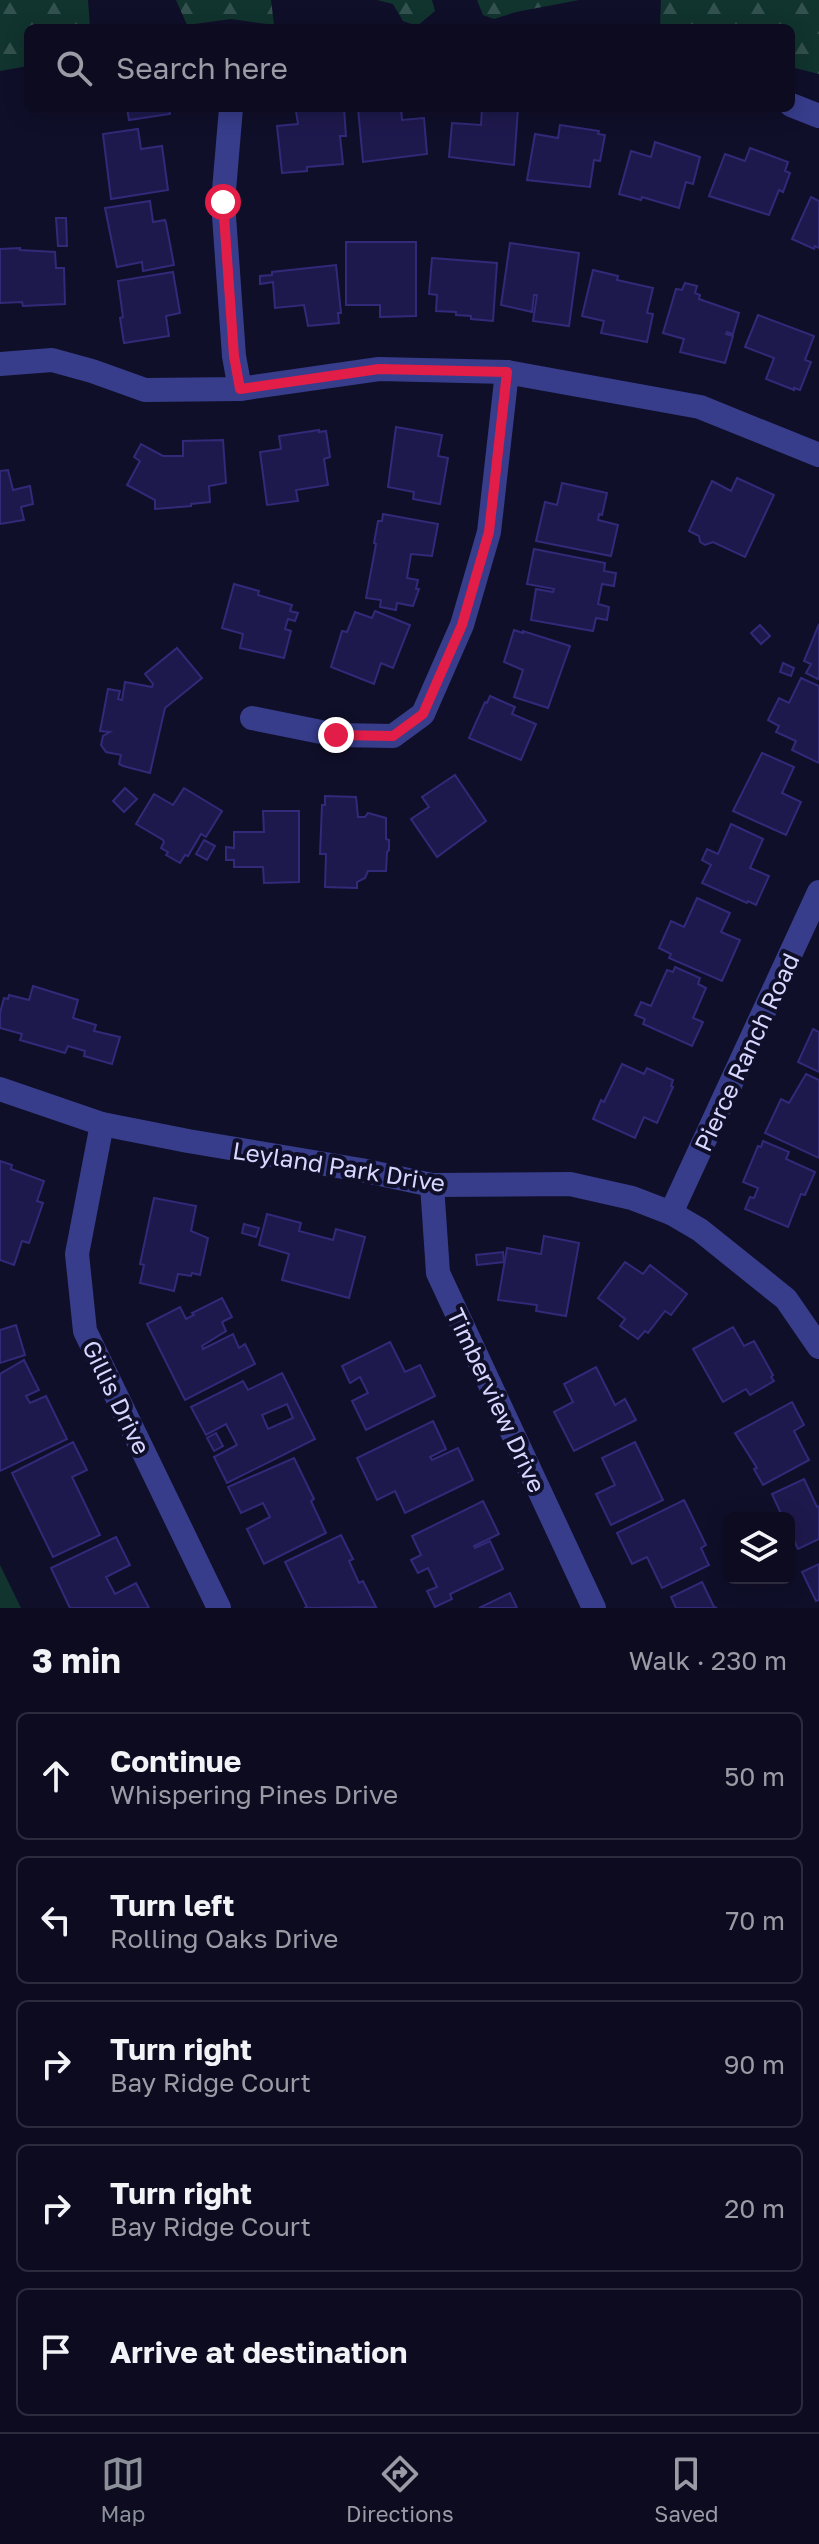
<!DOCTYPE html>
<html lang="en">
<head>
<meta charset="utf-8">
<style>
  :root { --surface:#0c0b20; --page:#1a192d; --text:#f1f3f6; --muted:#9a9ba5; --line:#2c2b3e; --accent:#8c9099 }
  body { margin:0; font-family:"Golos Text",sans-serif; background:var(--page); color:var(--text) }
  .controls { position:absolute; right:24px; bottom:24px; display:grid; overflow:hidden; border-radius:12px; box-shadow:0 4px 20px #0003 }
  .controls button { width:72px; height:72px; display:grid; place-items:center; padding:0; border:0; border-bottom:2px solid var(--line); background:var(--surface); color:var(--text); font:40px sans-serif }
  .stop { position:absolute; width:24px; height:24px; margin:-18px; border:6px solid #e11d48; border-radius:50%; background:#fff }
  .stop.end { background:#e11d48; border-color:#fff; box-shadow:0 2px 8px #0008 }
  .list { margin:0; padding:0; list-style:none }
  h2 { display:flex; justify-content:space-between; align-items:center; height:104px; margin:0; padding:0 32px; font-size:34px }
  h2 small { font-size:26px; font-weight:400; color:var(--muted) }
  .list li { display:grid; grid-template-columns:52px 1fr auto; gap:24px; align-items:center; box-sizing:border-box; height:128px; margin:0 16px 16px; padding:0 16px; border:2px solid var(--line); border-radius:12px }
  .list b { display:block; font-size:30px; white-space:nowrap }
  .list p { margin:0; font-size:26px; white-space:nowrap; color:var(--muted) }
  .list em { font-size:26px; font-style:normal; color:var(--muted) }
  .icon { flex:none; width:44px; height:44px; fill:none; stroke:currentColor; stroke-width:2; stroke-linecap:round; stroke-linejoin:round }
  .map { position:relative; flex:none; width:819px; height:1608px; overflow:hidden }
  .search { position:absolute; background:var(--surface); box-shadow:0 4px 20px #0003; left:24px; right:24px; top:24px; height:88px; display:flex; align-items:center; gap:20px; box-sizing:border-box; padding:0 28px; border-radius:12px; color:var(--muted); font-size:30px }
  .sheet { height:824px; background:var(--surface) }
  nav { display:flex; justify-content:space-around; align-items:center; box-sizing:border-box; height:112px; border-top:2px solid var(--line); background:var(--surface); font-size:22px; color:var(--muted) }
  nav a { display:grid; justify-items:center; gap:4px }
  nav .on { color:var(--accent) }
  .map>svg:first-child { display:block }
  .grass { fill:#11342f }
  .forest { fill:url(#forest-firs) }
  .building { fill:#1e194c; stroke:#312a79; stroke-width:2; fill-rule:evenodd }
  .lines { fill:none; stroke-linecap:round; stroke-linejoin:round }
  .minor { stroke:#373d8b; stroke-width:24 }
  .route { stroke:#e11d48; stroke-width:10 }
  .labels { text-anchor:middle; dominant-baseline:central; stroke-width:8; stroke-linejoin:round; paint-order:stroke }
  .street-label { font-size:24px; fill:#d7d7ff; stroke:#100f2a }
</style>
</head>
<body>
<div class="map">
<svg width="819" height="1608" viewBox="0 0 819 1608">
  <defs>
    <pattern id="forest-firs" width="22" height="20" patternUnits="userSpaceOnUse" patternTransform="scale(2)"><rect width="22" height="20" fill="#11342f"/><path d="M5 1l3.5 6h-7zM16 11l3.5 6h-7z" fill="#33514e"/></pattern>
  </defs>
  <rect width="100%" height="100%" fill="#100f2a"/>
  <polygon class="grass" points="0,1565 21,1608 0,1608"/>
  <g class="forest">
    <polygon points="0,0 88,0 90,28 28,28 28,66 0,71"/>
    <polygon points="176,0 271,0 274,25 231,19 187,25"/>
    <polygon points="377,0 432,0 435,11 417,26 403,21 393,4"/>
    <polygon points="477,0 579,0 516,12 494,19 483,15"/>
    <polygon points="661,0 819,0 819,74 791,67 791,28 660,28"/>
  </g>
  <g class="building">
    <polygon points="127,108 169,108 170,114 129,120"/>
    <polygon points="327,108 344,108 346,136 340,136 343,164 307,167 307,171 282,173 277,126 298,124 296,111"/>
    <polygon points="358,108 401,108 402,120 424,118 427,154 363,162"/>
    <polygon points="482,108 518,108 514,165 449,157 452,123 481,125"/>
    <polygon points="560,125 599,131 598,134 605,135 600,161 594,160 590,187 527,180 535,134 558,138"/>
    <polygon points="138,129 141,149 162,146 168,190 111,199 103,134"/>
    <polygon points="655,142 700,157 693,184 686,182 679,208 642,197 641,200 619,194 631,151 651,157"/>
    <polygon points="750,148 788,162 785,171 790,173 783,192 779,190 769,215 709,196 725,154 745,161"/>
    <polygon points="811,197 819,201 819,248 815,246 814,249 792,239"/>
    <polygon points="150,201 153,222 165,220 166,223 174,265 143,271 142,262 117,267 105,208"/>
    <polygon points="56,218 66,218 67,246 58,246"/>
    <polygon points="346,242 416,242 416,316 380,317 380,305 346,305"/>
    <polygon points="510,243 579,253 569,326 533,321 537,295 534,295 532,312 501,305"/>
    <polygon points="20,248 20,250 55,252 56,268 64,268 65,304 23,306 22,302 0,303 0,249"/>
    <polygon points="432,258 497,263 493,321 471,319 471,316 456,315 456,312 436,311 437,295 429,294"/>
    <polygon points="336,265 341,313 338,313 339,323 308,326 304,305 275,308 273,282 260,284 260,276 272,275 272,272"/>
    <polygon points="593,270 618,276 617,280 653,288 647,313 653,314 647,342 601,333 604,321 582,316"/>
    <polygon points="173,272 180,313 166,316 169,336 124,343 120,318 123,317 118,281"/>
    <polygon points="685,283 697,286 695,293 700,295 699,299 739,313 733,334 727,332 726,334 733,336 725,363 680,352 684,339 663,333 676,289 682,290"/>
    <polygon points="758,315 814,336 805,360 811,362 800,390 794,388 794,390 766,379 774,358 745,347"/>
    <polygon points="396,427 442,435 438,456 448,458 440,504 413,499 414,492 388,487"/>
    <polygon points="319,430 319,432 326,431 330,457 324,459 328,485 296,490 298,501 267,505 260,452 281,449 279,436"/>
    <polygon points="223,440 226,483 209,486 210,502 191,504 191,506 155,509 155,500 127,485 140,461 134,457 141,444 163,456 183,456 183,441"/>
    <polygon points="8,470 13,490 30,486 33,504 21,507 24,520 0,524 0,471"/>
    <polygon points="737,478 774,495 745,557 713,542 705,545 700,542 699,536 689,531 712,481 731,491"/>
    <polygon points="562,483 607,493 602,515 599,514 598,520 618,525 611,556 536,541 545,502 557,505"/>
    <polygon points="383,514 438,524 432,556 411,554 407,578 418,580 416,589 419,589 413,606 397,603 396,610 380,607 381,600 366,598 376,544 374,543 378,521 382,521"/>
    <polygon points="534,549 605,563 604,571 616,573 614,586 602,584 598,604 609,607 607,620 596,618 593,631 531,620 536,589 553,592 554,589 527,584"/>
    <polygon points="234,584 259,591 258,595 292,605 290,611 298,613 295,621 288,619 285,629 291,631 284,658 240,648 243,634 222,628"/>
    <polygon points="375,611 410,625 393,668 381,663 374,684 331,667 342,631 347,632 355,612 372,618"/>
    <polygon points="819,624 819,676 818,679 806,673 811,664 804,661"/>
    <polygon points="760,625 770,636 761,644 751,633"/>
    <polygon points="514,630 523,633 523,631 570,646 548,708 514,697 523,670 504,662"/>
    <polygon points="177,648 202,678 165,708 150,773 123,766 119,764 121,755 106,752 101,745 103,736 110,732 100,731 108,689 120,691 118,699 122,700 125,682 152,687 153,684 145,674"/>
    <polygon points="783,663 794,668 791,676 780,672"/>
    <polygon points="801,678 819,686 819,763 792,750 796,741 776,732 779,726 768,720 779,698 789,703"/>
    <polygon points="490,696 515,707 512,714 536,724 521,760 469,738 485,702 487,703"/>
    <polygon points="762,753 794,767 782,793 801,802 786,835 733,811"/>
    <polygon points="455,775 486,821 437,857 411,819 429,807 422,797"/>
    <polygon points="125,788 137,799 124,812 113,801"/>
    <polygon points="184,788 222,811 206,837 201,834 188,856 185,855 180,863 166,855 168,852 161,848 164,842 163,840 136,824 154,794 173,805"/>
    <polygon points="325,796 356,797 358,817 365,817 368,813 386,818 386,839 389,840 389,850 387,852 386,871 368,871 365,878 357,882 357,888 325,887 326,854 320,854 322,805 325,805"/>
    <polygon points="263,811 299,811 299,882 264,883 263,867 234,867 234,860 226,860 226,847 234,848 234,832 264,832"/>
    <polygon points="731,824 763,839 750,868 769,876 756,905 748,901 747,903 702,883 711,865 702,860 707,849 718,854"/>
    <polygon points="204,840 215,846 207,860 196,854"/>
    <polygon points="697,898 730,913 721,932 740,940 722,981 669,958 671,954 659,948 671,921 684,927"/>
    <polygon points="675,967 700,978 698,984 706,988 693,1018 703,1022 692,1046 643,1024 645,1019 635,1015 641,1002 651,1006 667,970 673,972"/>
    <polygon points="33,986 78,1000 73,1018 96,1025 94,1031 120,1037 112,1064 84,1056 85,1051 68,1046 65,1053 20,1040 22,1034 0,1028 0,1013 4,998 8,999 9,995 29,1000"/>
    <polygon points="813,1029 819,1032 819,1072 798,1062"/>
    <polygon points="622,1064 644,1074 647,1068 673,1080 671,1086 673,1087 657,1123 644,1117 635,1138 593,1119 601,1100 604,1102"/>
    <polygon points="806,1074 819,1080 819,1158 765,1133 781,1099 789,1103"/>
    <polygon points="763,1141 789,1152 786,1159 815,1172 805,1195 801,1194 788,1227 745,1209 750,1197 754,1198 758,1188 743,1182 758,1146 761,1147"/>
    <polygon points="0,1161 12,1165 11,1169 44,1181 37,1201 43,1203 29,1243 22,1241 14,1265 0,1260"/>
    <polygon points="154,1198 196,1206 191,1231 208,1238 200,1275 192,1273 191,1276 178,1274 174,1291 140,1283 144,1265 140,1264"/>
    <polygon points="267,1214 301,1223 299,1231 333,1240 336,1229 365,1237 349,1298 282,1280 289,1254 259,1245"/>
    <polygon points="244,1224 259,1228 256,1237 242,1233"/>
    <polygon points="544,1236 579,1243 566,1316 536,1311 537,1305 498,1300 507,1248 541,1254"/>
    <polygon points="503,1252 504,1262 477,1265 476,1255"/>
    <polygon points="625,1262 643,1274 650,1265 687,1294 671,1315 665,1311 648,1333 645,1331 638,1339 620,1326 625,1319 598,1298"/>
    <polygon points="222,1298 232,1317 222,1322 226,1331 202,1346 203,1349 233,1334 239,1348 245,1344 255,1364 185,1400 147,1324 180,1307 186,1319 194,1315 192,1313"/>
    <polygon points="16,1325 25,1355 0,1363 0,1330"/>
    <polygon points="733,1327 744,1346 754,1341 773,1375 771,1377 774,1381 750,1395 746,1389 723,1402 693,1349"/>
    <polygon points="390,1342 405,1372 420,1365 435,1396 366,1430 352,1401 368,1393 360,1377 350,1383 342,1366"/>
    <polygon points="24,1360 39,1390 26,1396 30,1403 46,1396 67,1439 0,1471 0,1374"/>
    <polygon points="596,1367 615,1405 625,1399 636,1420 574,1451 554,1412 573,1402 564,1384"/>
    <path d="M 282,1373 L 315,1439 L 227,1483 L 214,1457 L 237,1445 L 226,1424 L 206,1435 L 191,1407 L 243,1381 L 248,1390 ZM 287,1404 L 293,1418 L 268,1429 L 262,1415 Z"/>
    <polygon points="792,1402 804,1425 794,1431 809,1460 763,1485 754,1469 757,1468 735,1433"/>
    <polygon points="433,1421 446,1449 430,1457 432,1460 458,1448 473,1480 405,1513 395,1491 377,1500 357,1458"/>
    <polygon points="216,1433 223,1446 214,1451 207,1438"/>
    <polygon points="73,1442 87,1470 72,1477 100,1535 53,1557 12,1473"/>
    <polygon points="635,1442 663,1500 611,1525 596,1494 615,1485 602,1458"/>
    <polygon points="294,1458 314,1499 311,1501 326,1533 264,1564 247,1529 270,1517 263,1503 241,1513 228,1487"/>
    <polygon points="804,1479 817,1507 819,1506 819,1539 798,1549 789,1530 789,1518 783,1518 772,1494"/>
    <polygon points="684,1500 706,1545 701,1548 709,1565 662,1588 647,1557 632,1564 617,1533"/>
    <polygon points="483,1501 499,1534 474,1546 475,1548 490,1541 503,1569 450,1594 452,1599 435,1607 427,1591 437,1587 428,1568 418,1573 411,1560 421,1555 412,1536"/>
    <polygon points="341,1535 353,1559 349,1561 359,1583 363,1581 376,1607 304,1608 307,1607 285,1562"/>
    <polygon points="116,1537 130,1565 106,1577 115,1594 136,1583 149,1608 70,1608 51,1568"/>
    <polygon points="819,1564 819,1600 816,1601 802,1572"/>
    <polygon points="702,1582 714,1607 717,1608 676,1608 671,1597"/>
    <polygon points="510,1593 517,1608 479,1608"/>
  </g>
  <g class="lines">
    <g class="minor">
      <polyline points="791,105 819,116"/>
      <polyline points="231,108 223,202 234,356 240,389"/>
      <polyline points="0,364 52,360 92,371 145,390 240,389 379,369 507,372 700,407 819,455"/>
      <polyline points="252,718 336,735 393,736 423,714 462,625 489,532 507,372"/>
      <polyline points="0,1089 102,1124 188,1141 361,1170 432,1185 570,1184 632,1198 671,1213 700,1230 786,1299 819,1347"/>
      <polyline points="102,1124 77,1254 85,1331 219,1608"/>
      <polyline points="432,1185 438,1273 594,1608"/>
      <polyline points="671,1213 819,892"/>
    </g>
  </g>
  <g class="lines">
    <polyline class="route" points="223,202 234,356 240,389 379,369 507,372 489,532 462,625 423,714 393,736 336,735"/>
  </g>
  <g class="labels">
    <g class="street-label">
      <text transform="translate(746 1052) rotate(-65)">Pierce Ranch Road</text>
      <text transform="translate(339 1166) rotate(9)">Leyland Park Drive</text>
      <text transform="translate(117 1397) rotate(64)">Gillis Drive</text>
      <text transform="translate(497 1400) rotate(65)">Timberview Drive</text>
    </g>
  </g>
</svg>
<div class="controls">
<button><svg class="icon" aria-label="layers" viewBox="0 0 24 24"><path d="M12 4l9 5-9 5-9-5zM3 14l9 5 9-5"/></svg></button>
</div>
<div class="stop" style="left:223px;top:202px"></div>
<div class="stop end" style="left:336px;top:735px"></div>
<div class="search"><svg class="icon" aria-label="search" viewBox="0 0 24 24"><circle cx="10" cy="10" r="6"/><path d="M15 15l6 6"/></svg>Search here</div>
</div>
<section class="sheet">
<h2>3 min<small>Walk · 230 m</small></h2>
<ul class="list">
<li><svg class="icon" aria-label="ahead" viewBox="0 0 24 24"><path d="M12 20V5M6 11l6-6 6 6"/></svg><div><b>Continue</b><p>Whispering Pines Drive</p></div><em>50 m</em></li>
<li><svg class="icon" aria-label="left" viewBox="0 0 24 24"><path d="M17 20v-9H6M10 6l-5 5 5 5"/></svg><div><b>Turn left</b><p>Rolling Oaks Drive</p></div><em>70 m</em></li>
<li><svg class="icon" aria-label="right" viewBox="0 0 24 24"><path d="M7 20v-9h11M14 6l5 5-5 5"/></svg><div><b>Turn right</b><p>Bay Ridge Court</p></div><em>90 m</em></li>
<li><svg class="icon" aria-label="right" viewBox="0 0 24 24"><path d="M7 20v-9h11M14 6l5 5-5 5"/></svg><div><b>Turn right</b><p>Bay Ridge Court</p></div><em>20 m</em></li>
<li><svg class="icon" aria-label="arrive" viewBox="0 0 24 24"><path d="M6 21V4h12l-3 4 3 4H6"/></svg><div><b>Arrive at destination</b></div></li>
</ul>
</section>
<nav>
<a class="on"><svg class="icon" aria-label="map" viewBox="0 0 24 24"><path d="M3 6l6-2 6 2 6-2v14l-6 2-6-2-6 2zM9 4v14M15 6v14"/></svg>Map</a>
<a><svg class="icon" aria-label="directions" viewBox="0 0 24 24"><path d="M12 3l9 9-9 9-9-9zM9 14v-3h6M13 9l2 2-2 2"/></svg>Directions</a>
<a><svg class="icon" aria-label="saved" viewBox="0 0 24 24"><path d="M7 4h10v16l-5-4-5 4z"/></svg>Saved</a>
</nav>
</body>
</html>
